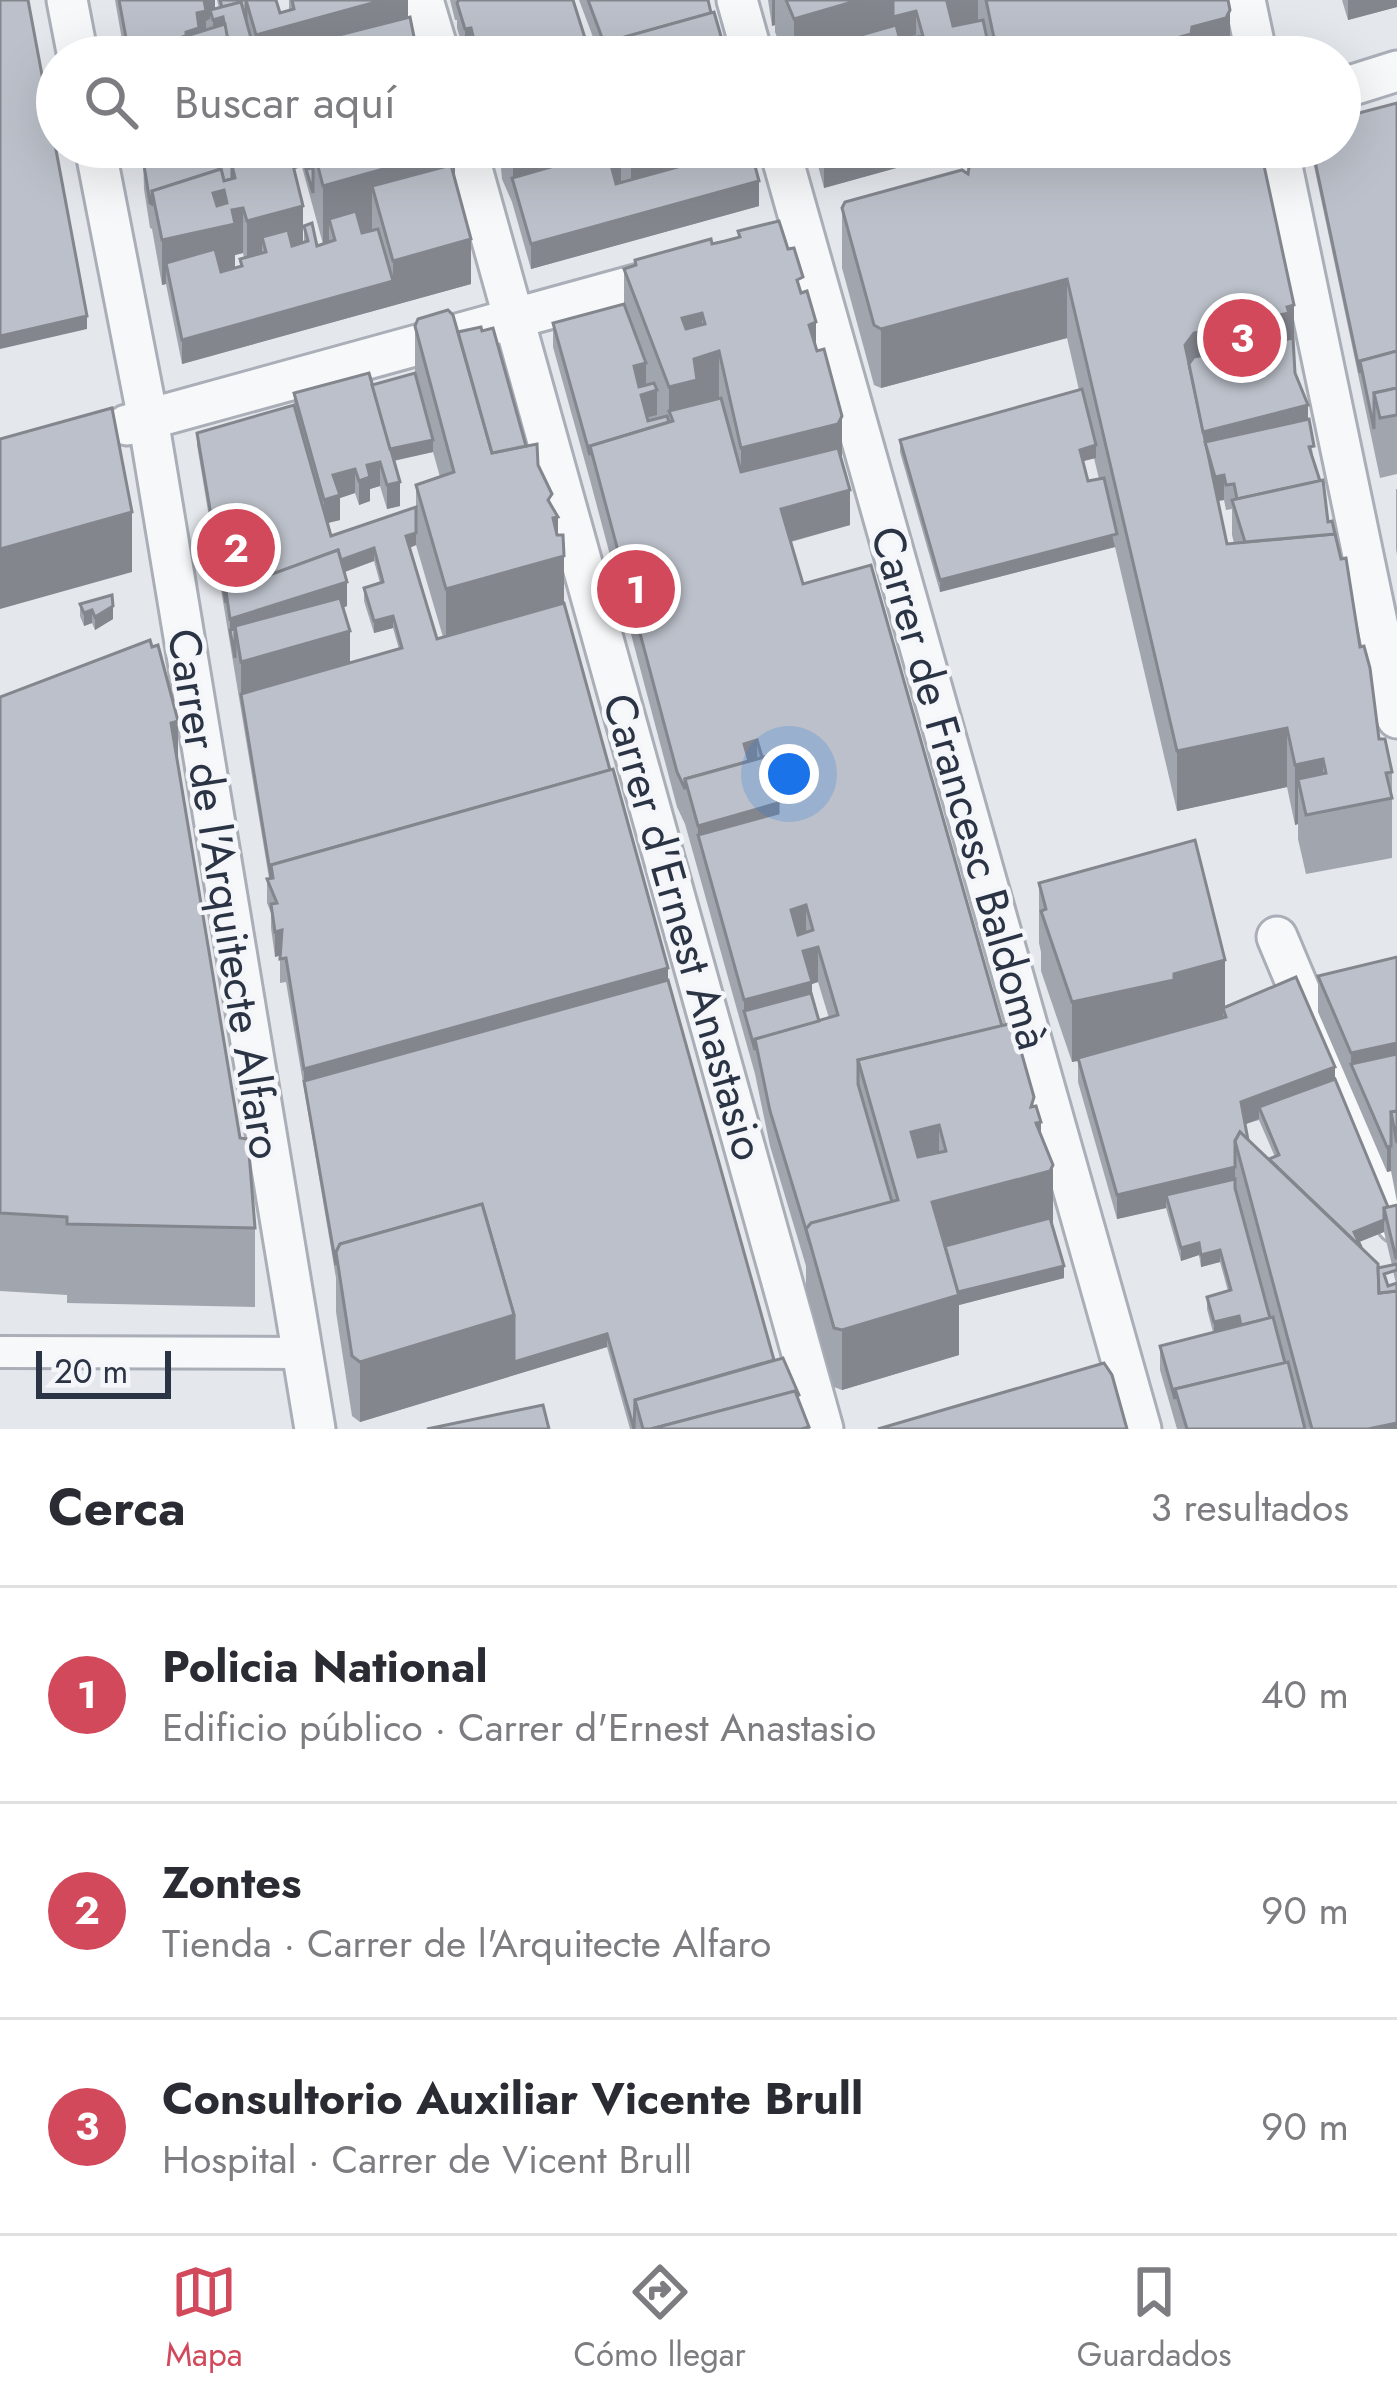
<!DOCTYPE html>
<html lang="es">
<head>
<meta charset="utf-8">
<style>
  :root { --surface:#fff; --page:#f7f7f7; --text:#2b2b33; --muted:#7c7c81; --line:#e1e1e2; --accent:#d1495b }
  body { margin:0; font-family:Jost,sans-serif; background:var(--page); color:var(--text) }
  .scale { position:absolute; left:36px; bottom:30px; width:135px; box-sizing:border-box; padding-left:12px; border:6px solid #2b3445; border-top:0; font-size:33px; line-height:42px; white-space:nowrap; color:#2b3445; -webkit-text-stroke:9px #f4f6f9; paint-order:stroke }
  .you { position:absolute; left:789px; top:774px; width:42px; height:42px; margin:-30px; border:9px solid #fff; border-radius:50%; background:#1a73e8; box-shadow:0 0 0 18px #1a73e833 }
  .badge { display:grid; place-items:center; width:78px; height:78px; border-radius:50%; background:var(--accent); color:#fff; font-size:39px; font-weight:700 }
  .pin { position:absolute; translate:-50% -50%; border:6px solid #fff; box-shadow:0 3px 12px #0006 }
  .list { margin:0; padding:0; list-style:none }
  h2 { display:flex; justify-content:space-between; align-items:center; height:156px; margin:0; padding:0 48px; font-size:51px }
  h2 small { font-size:39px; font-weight:400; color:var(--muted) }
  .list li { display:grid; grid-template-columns:78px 1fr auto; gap:36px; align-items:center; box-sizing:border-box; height:216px; padding:0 48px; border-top:3px solid var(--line) }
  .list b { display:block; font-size:45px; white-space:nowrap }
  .list p { margin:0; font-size:39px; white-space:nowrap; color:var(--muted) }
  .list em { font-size:39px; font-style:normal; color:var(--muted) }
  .icon { flex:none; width:66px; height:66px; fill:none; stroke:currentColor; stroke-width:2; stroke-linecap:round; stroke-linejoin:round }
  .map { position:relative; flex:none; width:1397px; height:1429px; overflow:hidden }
  .search { position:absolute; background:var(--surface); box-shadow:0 12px 48px #0002; left:36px; right:36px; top:36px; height:132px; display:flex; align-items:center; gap:30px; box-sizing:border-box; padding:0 42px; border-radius:66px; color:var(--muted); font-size:45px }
  .sheet { height:804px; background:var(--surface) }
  nav { display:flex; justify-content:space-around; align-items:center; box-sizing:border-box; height:168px; border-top:3px solid var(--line); background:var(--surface); font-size:33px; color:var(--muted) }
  nav a { display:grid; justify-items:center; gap:6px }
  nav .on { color:var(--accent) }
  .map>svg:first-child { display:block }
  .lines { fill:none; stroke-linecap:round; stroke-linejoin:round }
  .pedestrian-casing { stroke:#a9aeb7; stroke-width:36 }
  .minor-casing { stroke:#a9aeb7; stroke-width:45 }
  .pedestrian { stroke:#f7f8fa; stroke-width:30 }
  .minor { stroke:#f7f8fa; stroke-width:39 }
  .wall { fill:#a1a5ae; fill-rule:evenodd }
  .shaded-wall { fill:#83868d }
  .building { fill:#bbc0ca; stroke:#83868d; stroke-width:3; fill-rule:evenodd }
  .labels { text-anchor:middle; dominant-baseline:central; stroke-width:9; stroke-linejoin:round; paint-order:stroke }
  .street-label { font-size:45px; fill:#2b3445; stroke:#f4f6f9 }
</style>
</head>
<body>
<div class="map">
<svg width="1397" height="1429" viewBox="0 0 1397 1429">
  <rect width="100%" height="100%" fill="#e4e7ec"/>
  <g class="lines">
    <defs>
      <polyline id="pedestrian" points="0,1352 302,1353"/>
      <g id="minor">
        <polyline points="67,0 78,57"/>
        <polyline points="423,0 440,57"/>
        <polyline points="737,0 753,57"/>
        <polyline points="1245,0 1257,57"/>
        <polyline points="1340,89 1397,71"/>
        <polyline points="95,147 148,419 315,1429"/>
        <polyline points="466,147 823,1429"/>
        <polyline points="779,147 1141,1429"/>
        <polyline points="1278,147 1397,718"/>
        <polyline points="127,425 672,275"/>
        <polyline points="1277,937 1397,1223"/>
      </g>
    </defs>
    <use href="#pedestrian" class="pedestrian-casing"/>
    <use href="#minor" class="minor-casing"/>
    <use href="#pedestrian" class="pedestrian"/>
    <use href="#minor" class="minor"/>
  </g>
  <g class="wall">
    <polygon points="115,0 215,0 215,9 219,8 217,0 276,0 280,13 289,10 289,0 408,0 408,18 418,57 125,57"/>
    <polygon points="450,0 573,0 591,57 472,57 471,52 465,54 457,28 457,20 455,20"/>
    <polygon points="579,0 708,0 727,57 592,57 592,46 596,45"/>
    <polygon points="768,0 1228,0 1230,57 785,57 775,32 775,25 772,26"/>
    <polygon points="1342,0 1397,0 1397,7 1348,20"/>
    <polygon points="1397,103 1397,474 1380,478 1310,147 1340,147"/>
    <path d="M 136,147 L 455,147 L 455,180 L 471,284 L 182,364 L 166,284 L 162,285 L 152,229 L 150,228 L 144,189 L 143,156 L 138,158 ZM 302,167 L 323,244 L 317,246 L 304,226 L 304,242 L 303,243 L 294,169 ZM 243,253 L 244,258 L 240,259 L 240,266 L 235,268 L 235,255 Z"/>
    <polygon points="496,147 750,147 759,206 531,269 512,202 502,179 500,157"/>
    <polygon points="813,147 972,147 824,188"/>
    <path d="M 1040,147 L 1294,344 L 1295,373 L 1308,419 L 1314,463 L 1328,522 L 1360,647 L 1379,739 L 1392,772 L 1392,858 L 1306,874 L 1298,839 L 1298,824 L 1295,825 L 1287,787 L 1177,811 L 1115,547 L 940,592 L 900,452 L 900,440 L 1079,390 L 1067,338 L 881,388 L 874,385 L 842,268 L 842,208 L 1040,154 ZM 1094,458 L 1099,479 L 1088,481 L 1083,461 ZM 1224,500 L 1226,510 L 1232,509 L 1232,535 L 1234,543 L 1227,544 L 1218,501 Z"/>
    <path d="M 738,231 L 803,292 L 842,462 L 850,525 L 791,542 L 803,584 L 1002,1026 L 1034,1106 L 1041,1134 L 1052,1226 L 1064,1278 L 959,1305 L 959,1355 L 842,1390 L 834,1387 L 806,1289 L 806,1266 L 770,1146 L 755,1074 L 685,824 L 677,807 L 590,480 L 553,347 L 553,323 L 624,304 L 624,269 L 635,265 L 635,260 L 738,237 ZM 818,982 L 829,1018 L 819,1021 L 812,997 L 812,984 Z"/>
    <path d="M 415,326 L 458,332 L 538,465 L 552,506 L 558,535 L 564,603 L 774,1360 L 799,1400 L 810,1429 L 630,1429 L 607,1347 L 360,1422 L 352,1416 L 336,1312 L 336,1278 L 286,982 L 280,983 L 280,955 L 275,957 L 271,928 L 271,913 L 267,903 L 267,879 L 269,878 L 197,445 L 197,433 L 294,405 L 294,393 L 372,385 L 415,373 ZM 433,452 L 440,477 L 416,485 L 416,507 L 331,536 L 327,523 L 340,520 L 340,498 L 355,493 L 359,505 L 370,501 L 370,489 L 380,486 L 387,509 L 400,506 L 394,461 ZM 416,545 L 443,637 L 437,639 L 410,548 ZM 374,561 L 380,583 L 364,588 L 364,601 L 374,633 L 393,628 L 399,649 L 350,663 L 343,608 L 347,606 L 345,572 Z"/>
    <polygon points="1396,489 1397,489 1397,555 1396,549"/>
    <polygon points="80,604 113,619 95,630 92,623 84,626 80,616"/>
    <polygon points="0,697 178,763 255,1228 255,1307 67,1303 67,1295 0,1291"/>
    <path d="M 1039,883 L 1335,1079 L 1388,1207 L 1397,1205 L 1397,1283 L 1396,1283 L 1393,1271 L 1384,1274 L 1397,1429 L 1177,1429 L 1160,1370 L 1160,1346 L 1213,1332 L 1207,1309 L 1207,1297 L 1228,1291 L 1220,1262 L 1201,1267 L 1199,1255 L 1181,1261 L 1166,1208 L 1117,1219 L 1078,1082 L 1078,1061 L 1072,1062 L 1041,971 L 1041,952 L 1039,943 ZM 1259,1120 L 1275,1157 L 1269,1159 L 1248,1140 L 1245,1124 ZM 1384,1232 L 1392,1265 L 1378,1268 L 1359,1242 Z"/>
    <polygon points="1397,957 1397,1202 1391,1171 1387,1172 1318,1012 1318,976"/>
  </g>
  <g class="shaded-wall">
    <polygon points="203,0 215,0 215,17 210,10 210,19 206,21 206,35 251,38 251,57 180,57 186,32"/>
    <polygon points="324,0 408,0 408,34 256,57 256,35"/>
    <polygon points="772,0 775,0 775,25 772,26"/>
    <polygon points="859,0 924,0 916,11 916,35 893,41 794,54 794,19"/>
    <polygon points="957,0 978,0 978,20 947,27 947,2"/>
    <polygon points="1348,0 1397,0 1397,7 1348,20"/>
    <polygon points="1230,10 1230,57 1109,57 1192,27"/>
    <polygon points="223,17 223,42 213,44 213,20"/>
    <polygon points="471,28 471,52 465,54 465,29"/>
    <polygon points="138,147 143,147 143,156 138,158"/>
    <polygon points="148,147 242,147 148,184"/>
    <polygon points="286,147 302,147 302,167 241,184 236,161"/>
    <polygon points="306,147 313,147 313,180 306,169"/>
    <polygon points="455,147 455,204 372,190 372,232 335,242 329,219 329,244 323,245 323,186"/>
    <polygon points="550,147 621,147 621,187 513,178 513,157"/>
    <polygon points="627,147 750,147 631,205 631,160"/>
    <polygon points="883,147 972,147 824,188 824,163"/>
    <polygon points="759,181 759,206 531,269 531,244"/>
    <polygon points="232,186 232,210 156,213"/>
    <polygon points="303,206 303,251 262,237 262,262 247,266 247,221"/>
    <polygon points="243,208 243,253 235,255 235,269 170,283 166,263 166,284 162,285 162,240 232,210"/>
    <polygon points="471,239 471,284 182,364 182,340 393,281 393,261"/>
    <polygon points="1067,279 1067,338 881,388 881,329"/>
    <polygon points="1294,305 1294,365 1185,405 1185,345 1194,333"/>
    <polygon points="702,313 702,356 719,351 719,410 673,421 669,411 669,387 682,318"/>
    <polygon points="87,316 87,329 0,349 0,336"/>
    <polygon points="816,322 816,382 809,325"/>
    <polygon points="646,363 646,388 634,391 634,366"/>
    <polygon points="657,390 657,415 641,419 641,395"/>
    <polygon points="1308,405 1308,441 1210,453 1210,478 1198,433"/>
    <polygon points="842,416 842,476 741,508 741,448"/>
    <polygon points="433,440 433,452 387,462 387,449"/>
    <polygon points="1096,445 1096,458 1080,462 1080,450"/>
    <polygon points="380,462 380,486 370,489 370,501 359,505 359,481 367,465"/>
    <polygon points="355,469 355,493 340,498 340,520 324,524 324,500 333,475"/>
    <polygon points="1224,475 1224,500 1215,501 1215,477"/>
    <polygon points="400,482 400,506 387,509 387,485"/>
    <polygon points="850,490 850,525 781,544 781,509"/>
    <polygon points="132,512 132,572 0,609 0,549"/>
    <polygon points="558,517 558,558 564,556 564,616 446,649 446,589"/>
    <polygon points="416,533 416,545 406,549 406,536"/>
    <polygon points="1112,535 1115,547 940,592 940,580"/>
    <polygon points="374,548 374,561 230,614 228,602"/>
    <polygon points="347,582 347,606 237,641 235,626 235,642 230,630 230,619"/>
    <polygon points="113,606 113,619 95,630 95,617"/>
    <polygon points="92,610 92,623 84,626 84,613"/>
    <polygon points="393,616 393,628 374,633 374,621"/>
    <polygon points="350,631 350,676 241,694 241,707 241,662"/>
    <polygon points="178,721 178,800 171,723"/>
    <polygon points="1287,728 1287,787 1177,811 1177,751"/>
    <polygon points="757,740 757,775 751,777 744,744"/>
    <polygon points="1323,759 1323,812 1298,779 1298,824 1295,825 1295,765"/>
    <polygon points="778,803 778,848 698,835 698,871 698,826"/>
    <polygon points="806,905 806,941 791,945 791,910"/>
    <polygon points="282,930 282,955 275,957 275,932"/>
    <polygon points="818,947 818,982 812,984 812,1018 744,1011 744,1000 803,951"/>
    <polygon points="1225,960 1225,1014 1223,1008 1223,1020 1174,1033 1174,974"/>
    <polygon points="668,968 668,993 304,1081 304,1094 304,1069"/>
    <polygon points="1174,980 1174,1040 1072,1062 1072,1002"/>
    <polygon points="1397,1043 1397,1078 1351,1064 1351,1053"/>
    <polygon points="1335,1067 1335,1092 1259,1107 1259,1119 1241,1126 1241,1102"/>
    <polygon points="1041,1122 1041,1174 1053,1165 1053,1224 1050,1231 935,1261 932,1202"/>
    <polygon points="939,1125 939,1185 911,1192 911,1132"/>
    <polygon points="1391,1146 1391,1171 1387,1172 1387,1147"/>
    <polygon points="1235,1167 1235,1191 1166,1195 1166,1208 1117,1219 1117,1195"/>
    <polygon points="1384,1220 1384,1232 1354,1244 1354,1232"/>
    <polygon points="1199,1243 1199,1255 1181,1261 1181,1248"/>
    <polygon points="1220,1250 1220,1262 1201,1267 1201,1255"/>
    <polygon points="1064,1266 1064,1278 959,1305 959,1355 842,1390 842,1330 945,1296"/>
    <polygon points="514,1315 607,1334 607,1347 360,1422 360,1362"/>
    <polygon points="1239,1316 1239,1329 1214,1335 1214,1322"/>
    <polygon points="1397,1423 1397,1429 1368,1429"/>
  </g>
  <g class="building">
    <polygon points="0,0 28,0 87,316 0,336"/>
    <polygon points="119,0 204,0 206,11 197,13 199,28 186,32 186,36 129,54"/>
    <polygon points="220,0 246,0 246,21 241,2 222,7"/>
    <polygon points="246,0 276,0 280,13 294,9 292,0 383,0 256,35"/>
    <polygon points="459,0 573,0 591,57 475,57 478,56 471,28 465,29 457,3"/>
    <polygon points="588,0 708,0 711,13 604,43"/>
    <polygon points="786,0 859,0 794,19"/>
    <polygon points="893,0 957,0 947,2 953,26 983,20 991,57 795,57 794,54 896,25 900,40 923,36 916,11 893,17"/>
    <polygon points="986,0 1228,0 1230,10 1226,18 1192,27 1191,34 1109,57 998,57"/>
    <polygon points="241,2 251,38 228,44 223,17 213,20 210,10"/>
    <polygon points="714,12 727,57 595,57 592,46"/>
    <polygon points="410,17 418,57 256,56"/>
    <polygon points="225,24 231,57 130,57 128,54"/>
    <polygon points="1397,103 1397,351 1360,361 1360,373 1312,147 1340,147 1340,118"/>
    <polygon points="194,147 286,147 236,161 237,164 232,165 232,179 224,181 221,169 152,191 152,204 150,203 144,165 149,160"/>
    <polygon points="313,147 453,147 451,150 323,186"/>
    <polygon points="508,147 550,147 513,157"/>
    <polygon points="627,147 676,147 631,160"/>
    <polygon points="750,147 759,181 531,244 512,178 617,148 621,162 611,165 616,184"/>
    <polygon points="820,147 883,147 824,163"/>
    <polygon points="1040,147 1260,147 1294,305 1287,307 1289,313 1194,333 1185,345 1227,544 1335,534 1341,559 1346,558 1360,647 1364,646 1370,668 1379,739 1385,739 1392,772 1386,773 1392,798 1306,815 1298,779 1326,773 1323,759 1295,765 1287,728 1177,751 1067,279 881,329 874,325 842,208 845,202 962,170 968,174 969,167 1030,150 1032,155 1042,153"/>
    <path d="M 289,149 L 303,206 L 247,221 L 243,208 L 232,210 L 235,224 L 162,240 L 152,191 L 221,169 L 224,181 L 235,178 L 232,165 ZM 224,190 L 227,203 L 217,206 L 213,193 Z"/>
    <polygon points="451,165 471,239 393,261 372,186"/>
    <polygon points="313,168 313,193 306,169"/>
    <polygon points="356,211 362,233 378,229 393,281 182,340 166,263 215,249 221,272 242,266 240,259 266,252 262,237 288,230 292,246 308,241 304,226 312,223 317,246 335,240 329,219"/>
    <path d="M 779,221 L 788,249 L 794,248 L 803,277 L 797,280 L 801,293 L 807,291 L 816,322 L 809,325 L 817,351 L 824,349 L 842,416 L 838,424 L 741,448 L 719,351 L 694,359 L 697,380 L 669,387 L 624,269 L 636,265 L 635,260 L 711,239 L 712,244 L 725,241 L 740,237 L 738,231 ZM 702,313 L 705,324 L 686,329 L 682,318 Z"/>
    <polygon points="624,304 646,363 634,366 639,387 654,383 657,390 641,395 648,421 667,416 669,422 590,446 590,455 553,323"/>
    <polygon points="448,310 453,315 492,453 537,444 538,465 552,494 548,500 558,517 553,518 557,535 563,535 564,556 446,589 416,485 454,472 415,326 418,319"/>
    <polygon points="481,327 482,331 493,328 526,446 492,453 458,332"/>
    <polygon points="1293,338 1295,373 1308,405 1203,432 1189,364 1194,357"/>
    <polygon points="1397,351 1397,388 1374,393 1374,429 1360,361"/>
    <polygon points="369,373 400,482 387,485 380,462 367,465 370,477 359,481 355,469 333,475 340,495 324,500 294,393"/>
    <polygon points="415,373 433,440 390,449 372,385"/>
    <polygon points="1397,388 1397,415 1380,418 1374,393"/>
    <polygon points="1082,389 1096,445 1080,450 1088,481 1104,478 1117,534 940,580 900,440"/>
    <path d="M 721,398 L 741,472 L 838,448 L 850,490 L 781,509 L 803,584 L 871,565 L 1002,1026 L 858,1060 L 858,1084 L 892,1202 L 811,1223 L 806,1229 L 810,1243 L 770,1111 L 755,1039 L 838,1015 L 818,947 L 803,951 L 812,982 L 744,1000 L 698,835 L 778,813 L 778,803 L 765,757 L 762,757 L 757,740 L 744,744 L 749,761 L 685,779 L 685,789 L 677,772 L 590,446 L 673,421 L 669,411 ZM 806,905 L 813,930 L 798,935 L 791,910 Z"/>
    <polygon points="294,405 331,536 416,507 416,533 406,536 437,639 564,603 610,770 271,865 271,877 241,694 402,648 393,616 374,621 364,588 383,582 374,548 341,560 338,550 226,591 226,603 197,433"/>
    <polygon points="112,408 132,512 0,549 0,439"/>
    <polygon points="1309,419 1314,446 1309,447 1320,481 1237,499 1234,484 1226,485 1224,475 1215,477 1205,442"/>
    <polygon points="1323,480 1328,522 1332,521 1335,534 1245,542 1232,500"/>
    <polygon points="338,550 347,582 230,619 226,591"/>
    <polygon points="112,595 113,606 95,617 92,610 84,613 80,604"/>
    <polygon points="340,598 350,631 241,662 235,626"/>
    <polygon points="235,629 235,658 230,630"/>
    <polygon points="150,640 152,647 158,645 178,721 171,723 240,1138 247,1139 249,1153 255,1228 67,1224 67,1217 0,1213 0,697"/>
    <polygon points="765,757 778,803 698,826 685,779"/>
    <polygon points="613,769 668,968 304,1069 286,958 280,959 282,930 275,932 271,904 277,903 267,879 273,878 271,865"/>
    <polygon points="1195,840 1225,960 1174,974 1174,980 1072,1002 1041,911 1046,909 1039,883"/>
    <polygon points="1397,957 1397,1043 1351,1053 1318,976"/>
    <polygon points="1296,977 1335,1067 1241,1102 1248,1140 1240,1132 1235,1141 1235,1167 1117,1195 1078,1058 1226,1017 1223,1008"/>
    <polygon points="668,980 774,1360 635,1400 634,1429 607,1334 514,1362 514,1315 482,1204 340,1244 336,1252 336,1265 304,1081"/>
    <polygon points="811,993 819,1021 755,1039 755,1050 744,1011"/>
    <path d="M 1013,1023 L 1034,1097 L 1031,1107 L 1036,1106 L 1041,1122 L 1036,1123 L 1053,1165 L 1050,1171 L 932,1202 L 959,1295 L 842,1330 L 834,1328 L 806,1229 L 811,1223 L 898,1200 L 858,1060 ZM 939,1125 L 946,1151 L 918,1157 L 911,1132 Z"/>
    <polygon points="1397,1054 1397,1111 1391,1112 1391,1146 1387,1147 1351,1064"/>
    <polygon points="1335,1079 1388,1207 1384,1208 1384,1220 1354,1232 1361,1247 1269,1159 1279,1155 1259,1107"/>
    <polygon points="1397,1111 1397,1143 1391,1112"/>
    <polygon points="1240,1132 1378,1264 1379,1293 1397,1291 1397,1423 1368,1429 1312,1429 1235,1141"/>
    <polygon points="1235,1179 1235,1188 1270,1318 1241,1325 1239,1316 1214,1322 1207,1297 1231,1290 1220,1250 1201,1255 1199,1243 1181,1248 1166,1195"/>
    <polygon points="482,1204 514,1315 360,1362 352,1356 336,1252 340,1244"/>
    <polygon points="1397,1205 1397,1258 1396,1258 1384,1208"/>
    <polygon points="1050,1218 1064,1266 958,1292 945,1246"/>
    <polygon points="1397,1264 1397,1270 1384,1274 1388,1286 1397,1283 1397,1291 1379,1293 1378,1268"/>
    <polygon points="1273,1317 1285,1363 1175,1389 1175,1399 1160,1346"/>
    <polygon points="783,1358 799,1395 797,1396 795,1391 651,1429 643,1429 635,1400"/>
    <polygon points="1288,1362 1305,1429 1187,1429 1175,1389"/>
    <polygon points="1104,1363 1112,1375 1127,1429 878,1429"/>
    <polygon points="795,1391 809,1427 801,1429 651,1429"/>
    <polygon points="543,1405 549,1429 427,1429"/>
  </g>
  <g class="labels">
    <g class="street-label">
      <text transform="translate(960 788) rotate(74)">Carrer de Francesc Baldomà</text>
      <text transform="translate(225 894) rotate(81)">Carrer de l'Arquitecte Alfaro</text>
      <text transform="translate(684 927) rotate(74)">Carrer d'Ernest Anastasio</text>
    </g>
  </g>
</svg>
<div class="scale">20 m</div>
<div class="you"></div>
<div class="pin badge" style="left:636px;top:589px">1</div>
<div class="pin badge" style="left:236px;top:548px">2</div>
<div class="pin badge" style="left:1242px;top:338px">3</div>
<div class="search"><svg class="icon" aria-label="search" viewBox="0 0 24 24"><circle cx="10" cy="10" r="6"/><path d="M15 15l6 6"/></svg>Buscar aquí</div>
</div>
<section class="sheet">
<h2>Cerca<small>3 resultados</small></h2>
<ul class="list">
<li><span class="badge">1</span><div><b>Policia National</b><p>Edificio público · Carrer d'Ernest Anastasio</p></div><em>40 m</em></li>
<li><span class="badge">2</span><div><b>Zontes</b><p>Tienda · Carrer de l'Arquitecte Alfaro</p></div><em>90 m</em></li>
<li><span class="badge">3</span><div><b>Consultorio Auxiliar Vicente Brull</b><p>Hospital · Carrer de Vicent Brull</p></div><em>90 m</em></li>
</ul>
</section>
<nav>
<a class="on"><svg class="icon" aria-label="map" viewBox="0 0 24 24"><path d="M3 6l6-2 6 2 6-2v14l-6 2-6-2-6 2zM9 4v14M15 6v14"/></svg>Mapa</a>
<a><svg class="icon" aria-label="directions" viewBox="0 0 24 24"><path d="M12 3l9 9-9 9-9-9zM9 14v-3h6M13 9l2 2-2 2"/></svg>Cómo llegar</a>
<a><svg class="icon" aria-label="saved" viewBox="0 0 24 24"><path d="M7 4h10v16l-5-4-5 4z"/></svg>Guardados</a>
</nav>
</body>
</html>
